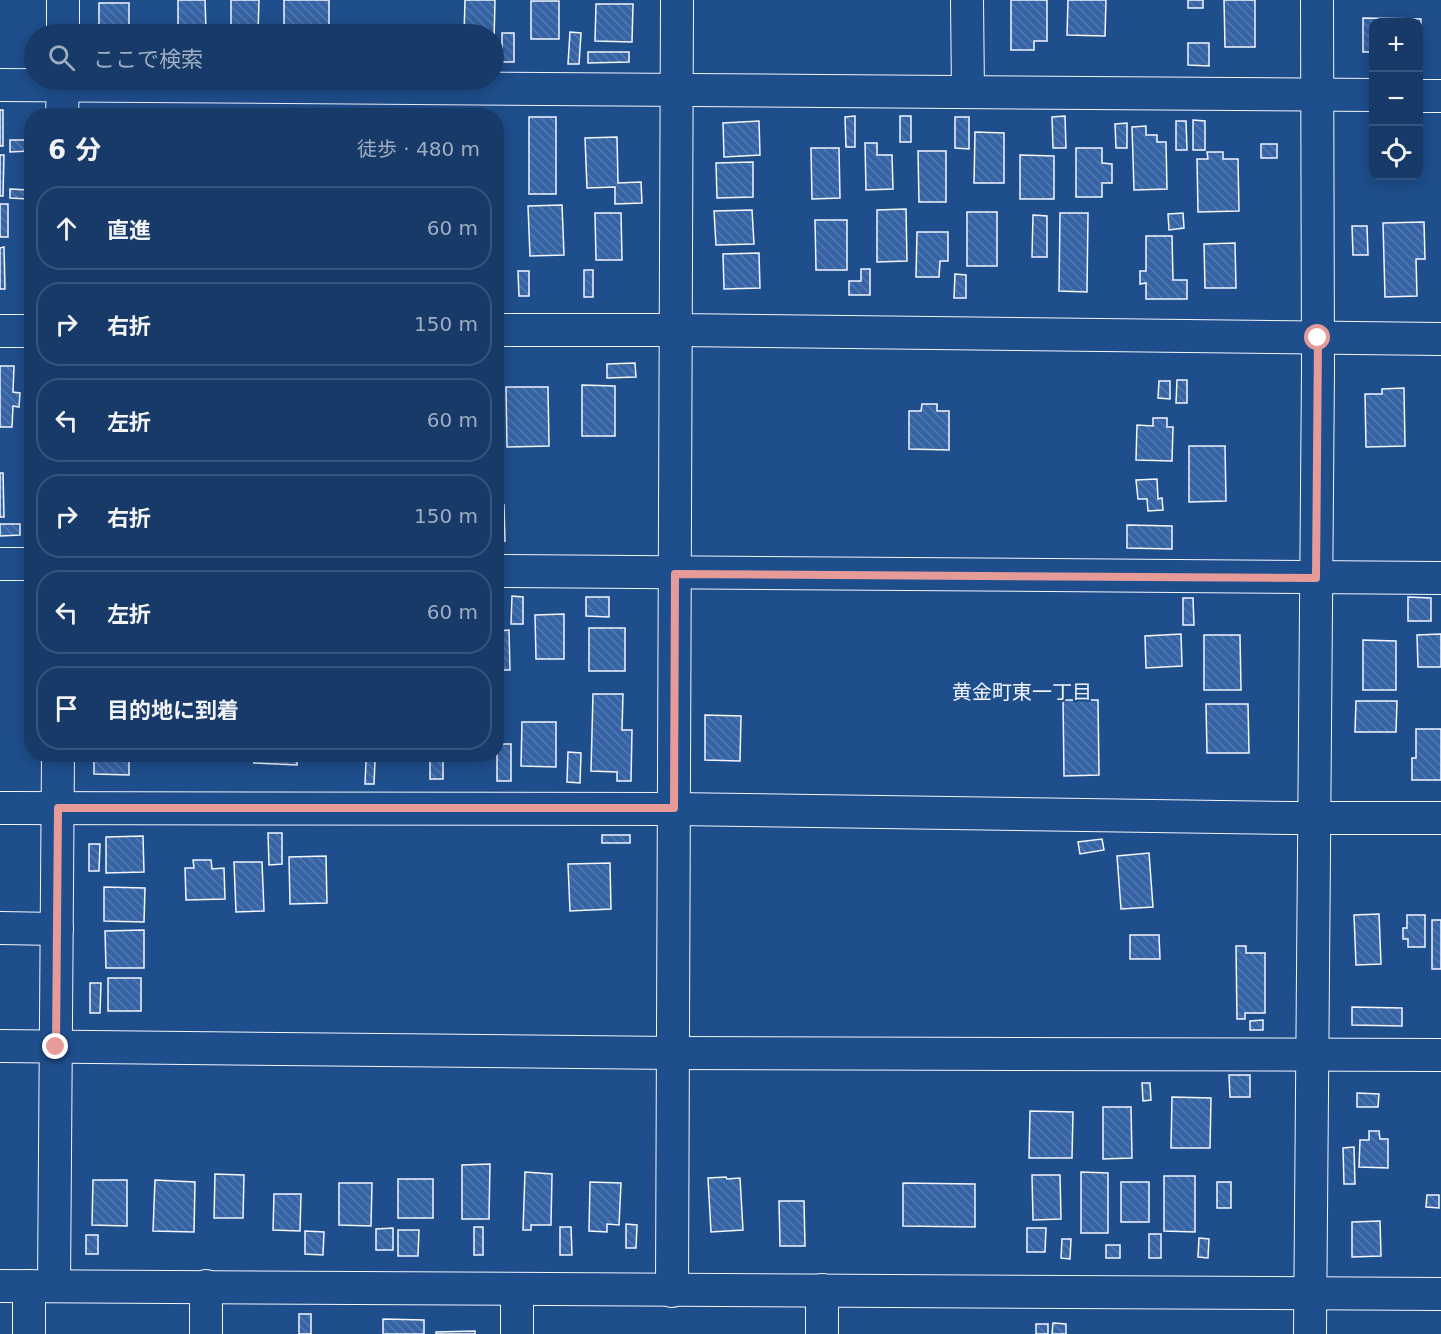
<!DOCTYPE html>
<html lang="ja">
<head>
<meta charset="utf-8">
<style>
  :root { --surface:#173a69; --page:#244571; --text:#f1f3f6; --muted:#9eadc0; --line:#36547d }
  body { margin:0; font-family:"DejaVu Sans","Noto Sans JP",sans-serif; background:var(--page); color:var(--text) }
  .controls { position:absolute; right:18px; top:18px; display:grid; overflow:hidden; border-radius:12px; box-shadow:0 3px 15px #0003 }
  .controls button { width:54px; height:54px; display:grid; place-items:center; padding:0; border:0; border-bottom:2px solid var(--line); background:var(--surface); color:var(--text); font:30px sans-serif }
  .stop { position:absolute; width:18px; height:18px; margin:-14px; border:4px solid #e69b98; border-radius:50%; background:#fff }
  .stop.end { background:#e69b98; border-color:#fff; box-shadow:0 2px 6px #0008 }
  .list { margin:0; padding:0; list-style:none }
  h2 { display:flex; justify-content:space-between; align-items:center; height:78px; margin:0; padding:0 24px; font-size:26px }
  h2 small { font-size:20px; font-weight:400; color:var(--muted) }
  .list li { display:grid; grid-template-columns:39px 1fr auto; gap:18px; align-items:center; box-sizing:border-box; height:84px; margin:0 12px 12px; padding:0 12px; border:2px solid var(--line); border-radius:24px }
  .list b { display:block; font-size:22px; white-space:nowrap }
  .list em { font-size:20px; font-style:normal; color:var(--muted) }
  .icon { flex:none; width:33px; height:33px; fill:none; stroke:currentColor; stroke-width:2; stroke-linecap:round; stroke-linejoin:round }
  .map { position:relative; flex:none; width:1441px; height:1334px; overflow:hidden }
  .search { position:absolute; background:var(--surface); box-shadow:0 3px 15px #0003; left:24px; top:24px; width:480px; height:66px; display:flex; align-items:center; gap:15px; box-sizing:border-box; padding:0 21px; border-radius:33px; color:var(--muted); font-size:22px }
  .panel { position:absolute; background:var(--surface); box-shadow:0 3px 15px #0003; left:24px; top:108px; width:480px; height:654px; border-radius:24px }
  .map>svg:first-child { display:block }
  .building { fill:url(#building-back-hatch); stroke:#f2f6ff; stroke-width:1.5 }
  .lines { fill:none; stroke-linecap:round; stroke-linejoin:round }
  .minor-casing { stroke:#f2f6ff; stroke-width:34 }
  .minor { stroke:#1f4e8c; stroke-width:32 }
  .route { stroke:#e69b98; stroke-width:8 }
  .labels { text-anchor:middle; dominant-baseline:central; stroke-width:4.5; stroke-linejoin:round; paint-order:stroke }
  .neighbourhood-label { font-size:20px; fill:#f2f6ff; stroke:#1f4e8c }
</style>
</head>
<body>
<div class="map">
<svg width="1441" height="1334" viewBox="0 0 1441 1334">
  <defs>
    <pattern id="building-back-hatch" width="6" height="6" patternUnits="userSpaceOnUse" patternTransform="scale(1.5)"><rect width="6" height="6" fill="#3563a3"/><path d="M-1 5l2 2M0 0l6 6M5-1l2 2" fill="none" stroke="#537ab1"/></pattern>
  </defs>
  <rect width="100%" height="100%" fill="#1f4e8c"/>
  <g class="building">
    <polygon points="178,0 205,0 206,30 178,30"/>
    <polygon points="231,0 259,0 258,34 231,33"/>
    <polygon points="284,0 329,0 329,29 318,29 318,34 291,34 291,28 284,28"/>
    <polygon points="465,0 495,0 494,41 494,34 464,34"/>
    <polygon points="1011,0 1047,0 1047,41 1034,41 1034,50 1011,50"/>
    <polygon points="1068,0 1106,0 1105,36 1067,35"/>
    <rect x="1188" y="0" width="15" height="8"/>
    <polygon points="1224,0 1255,0 1255,47 1225,47"/>
    <rect x="531" y="1" width="28" height="38"/>
    <rect x="99" y="3" width="30" height="31"/>
    <polygon points="596,4 633,4 632,42 595,41"/>
    <polygon points="1363,18 1421,19 1420,52 1418,52 1418,22 1374,22 1374,52 1363,52"/>
    <polygon points="570,32 581,33 579,64 568,64"/>
    <rect x="502" y="33" width="12" height="29"/>
    <polygon points="1188,43 1209,43 1209,66 1188,65"/>
    <polygon points="588,52 629,52 629,62 588,63"/>
    <rect x="0" y="110" width="3" height="36"/>
    <polygon points="855,116 855,147 846,147 845,117"/>
    <rect x="900" y="116" width="11" height="26"/>
    <polygon points="1065,116 1066,148 1053,148 1052,117"/>
    <rect x="529" y="117" width="27" height="77"/>
    <polygon points="955,117 969,117 969,149 955,148"/>
    <polygon points="1193,120 1205,121 1205,150 1193,150"/>
    <polygon points="759,121 760,155 724,157 723,123"/>
    <polygon points="1176,121 1186,121 1187,150 1176,150"/>
    <polygon points="1127,123 1127,148 1116,148 1115,124"/>
    <polygon points="1146,126 1146,135 1157,135 1157,142 1166,142 1167,189 1134,190 1132,127"/>
    <polygon points="975,132 1004,133 1004,183 974,183"/>
    <polygon points="617,137 618,183 641,182 642,203 615,204 615,187 587,188 585,138"/>
    <polygon points="10,140 29,140 29,151 10,152"/>
    <polygon points="865,143 877,143 877,155 892,155 893,189 866,190"/>
    <rect x="1261" y="144" width="16" height="14"/>
    <polygon points="811,148 839,148 840,198 812,199"/>
    <polygon points="1076,148 1102,148 1102,163 1112,164 1112,183 1102,183 1102,197 1076,197"/>
    <polygon points="918,151 946,151 946,202 919,202"/>
    <polygon points="1207,152 1223,152 1223,159 1238,159 1239,211 1198,212 1197,159 1208,159"/>
    <polygon points="0,155 4,155 3,196 0,196"/>
    <polygon points="1020,155 1054,156 1054,199 1020,199"/>
    <polygon points="753,162 753,197 717,198 716,163"/>
    <polygon points="10,189 29,190 28,199 10,198"/>
    <rect x="0" y="204" width="8" height="33"/>
    <polygon points="562,205 564,255 530,256 528,206"/>
    <polygon points="906,209 907,261 877,262 877,210"/>
    <polygon points="752,210 754,244 716,245 714,211"/>
    <rect x="967" y="212" width="30" height="54"/>
    <polygon points="595,213 621,213 622,260 596,260"/>
    <polygon points="1060,213 1088,213 1087,292 1059,291"/>
    <polygon points="1183,213 1184,228 1169,230 1168,214"/>
    <polygon points="1033,215 1047,216 1047,257 1032,257"/>
    <polygon points="815,220 847,220 847,270 816,270"/>
    <polygon points="1424,222 1425,259 1416,259 1417,296 1385,297 1383,223"/>
    <polygon points="1352,226 1367,226 1368,255 1353,255"/>
    <polygon points="917,232 948,232 948,261 940,261 939,277 916,277"/>
    <polygon points="1146,236 1172,236 1173,280 1187,280 1187,299 1146,299 1146,283 1140,284 1140,271 1146,271"/>
    <polygon points="1235,243 1236,288 1205,288 1204,244"/>
    <polygon points="4,247 5,289 0,289 0,248"/>
    <polygon points="759,253 760,288 724,289 723,254"/>
    <polygon points="861,269 870,269 870,295 849,295 849,281 861,281"/>
    <rect x="584" y="270" width="9" height="27"/>
    <polygon points="518,271 529,271 529,296 519,296"/>
    <polygon points="955,274 966,275 966,298 954,298"/>
    <polygon points="635,363 636,377 607,378 607,364"/>
    <polygon points="0,366 14,366 13,392 20,393 19,407 13,406 12,427 0,427"/>
    <polygon points="1177,380 1187,380 1187,403 1176,403"/>
    <polygon points="1159,381 1170,381 1170,399 1158,398"/>
    <polygon points="582,385 615,386 615,436 582,436"/>
    <polygon points="506,387 548,387 549,446 507,447"/>
    <polygon points="1404,388 1405,446 1366,447 1365,394 1382,394 1382,389"/>
    <polygon points="922,404 937,404 937,411 949,411 949,450 909,449 909,411 921,411"/>
    <polygon points="1153,418 1167,418 1167,427 1173,427 1172,461 1136,460 1137,425 1153,426"/>
    <polygon points="1189,446 1225,446 1226,501 1189,502"/>
    <polygon points="0,473 3,473 4,517 0,517"/>
    <polygon points="1157,479 1158,499 1162,498 1163,510 1148,511 1147,499 1138,499 1136,480"/>
    <polygon points="496,505 504,505 505,541 496,542"/>
    <polygon points="0,524 20,524 20,535 0,536"/>
    <polygon points="1127,525 1172,526 1172,549 1127,548"/>
    <polygon points="512,596 523,597 523,624 511,624"/>
    <polygon points="586,597 609,597 609,617 586,616"/>
    <polygon points="1408,597 1431,598 1431,621 1408,621"/>
    <polygon points="1183,598 1193,598 1194,625 1183,625"/>
    <polygon points="564,614 564,659 536,659 535,615"/>
    <rect x="589" y="628" width="36" height="43"/>
    <polygon points="509,630 510,670 500,670 501,682 496,682 496,631"/>
    <polygon points="1181,634 1182,666 1146,668 1145,636"/>
    <polygon points="1441,634 1441,667 1418,667 1417,635"/>
    <polygon points="1204,635 1240,635 1241,690 1204,690"/>
    <polygon points="1363,640 1396,641 1396,690 1363,690"/>
    <polygon points="593,694 623,694 622,730 632,730 631,781 617,781 617,772 591,771"/>
    <polygon points="1063,700 1098,700 1099,775 1064,776"/>
    <polygon points="1356,701 1397,701 1396,732 1355,732"/>
    <polygon points="1206,704 1248,704 1249,753 1207,753"/>
    <polygon points="705,715 741,716 740,761 705,760"/>
    <polygon points="522,722 556,722 556,767 521,766"/>
    <polygon points="1416,729 1441,729 1441,780 1412,780 1412,758 1416,758"/>
    <rect x="497" y="744" width="14" height="37"/>
    <polygon points="568,752 581,753 580,783 567,782"/>
    <polygon points="94,754 129,754 129,775 94,774"/>
    <rect x="162" y="754" width="14" height="7"/>
    <polygon points="255,754 297,754 297,765 254,763"/>
    <polygon points="389,754 408,754 408,760 389,759"/>
    <rect x="430" y="754" width="13" height="25"/>
    <polygon points="366,761 375,761 374,784 365,784"/>
    <polygon points="268,833 282,833 282,864 269,865"/>
    <rect x="602" y="835" width="28" height="8"/>
    <polygon points="143,836 144,872 106,873 106,837"/>
    <polygon points="1102,839 1104,850 1080,854 1078,842"/>
    <polygon points="89,844 100,844 99,871 89,871"/>
    <polygon points="1149,853 1153,907 1121,909 1117,856"/>
    <polygon points="326,856 327,903 290,904 289,857"/>
    <polygon points="193,860 211,860 212,869 224,868 225,899 186,900 185,868 194,868"/>
    <polygon points="234,862 262,862 264,911 236,912"/>
    <polygon points="610,863 611,909 570,911 568,864"/>
    <polygon points="104,887 145,888 144,922 104,921"/>
    <polygon points="1379,914 1381,964 1356,965 1354,915"/>
    <polygon points="1407,915 1425,915 1425,947 1408,947 1408,939 1403,939 1403,928 1407,928"/>
    <rect x="1432" y="920" width="9" height="49"/>
    <polygon points="144,930 144,968 106,968 105,931"/>
    <polygon points="1130,935 1159,935 1160,959 1130,959"/>
    <polygon points="1236,946 1246,946 1246,953 1265,953 1265,1013 1245,1013 1245,1019 1237,1019"/>
    <rect x="108" y="978" width="33" height="33"/>
    <polygon points="90,983 101,983 100,1013 90,1013"/>
    <polygon points="1352,1007 1402,1008 1402,1026 1352,1025"/>
    <polygon points="1263,1020 1263,1030 1250,1030 1250,1021"/>
    <polygon points="1229,1075 1250,1075 1250,1097 1230,1097"/>
    <polygon points="1142,1083 1150,1083 1151,1100 1143,1101"/>
    <polygon points="1357,1093 1379,1094 1378,1107 1357,1107"/>
    <polygon points="1172,1097 1211,1098 1210,1148 1171,1148"/>
    <polygon points="1103,1107 1131,1107 1132,1158 1103,1159"/>
    <polygon points="1030,1111 1073,1112 1072,1158 1029,1158"/>
    <polygon points="1369,1131 1379,1131 1380,1139 1388,1139 1388,1168 1359,1167 1360,1140 1369,1140"/>
    <polygon points="1354,1147 1355,1184 1344,1184 1343,1148"/>
    <polygon points="490,1164 489,1219 462,1219 462,1165"/>
    <polygon points="525,1172 552,1174 551,1225 531,1225 531,1230 523,1230"/>
    <polygon points="1081,1172 1108,1173 1108,1233 1081,1233"/>
    <polygon points="215,1174 244,1175 243,1218 214,1218"/>
    <polygon points="1032,1175 1060,1175 1061,1219 1033,1220"/>
    <polygon points="1164,1176 1195,1176 1195,1232 1164,1231"/>
    <polygon points="726,1177 727,1179 740,1178 743,1230 711,1232 708,1178"/>
    <rect x="398" y="1179" width="35" height="39"/>
    <polygon points="93,1180 127,1180 127,1226 92,1225"/>
    <polygon points="155,1180 195,1182 194,1232 153,1231"/>
    <polygon points="590,1182 621,1183 619,1225 607,1224 607,1232 589,1231"/>
    <rect x="1121" y="1182" width="28" height="40"/>
    <rect x="1217" y="1182" width="14" height="26"/>
    <polygon points="339,1183 372,1183 371,1226 339,1225"/>
    <polygon points="903,1183 975,1184 975,1227 903,1226"/>
    <polygon points="274,1194 301,1194 300,1231 273,1230"/>
    <polygon points="1427,1195 1439,1195 1439,1208 1426,1207"/>
    <polygon points="779,1201 804,1201 805,1246 780,1246"/>
    <polygon points="1380,1221 1381,1256 1352,1257 1352,1222"/>
    <polygon points="626,1224 637,1225 636,1248 626,1248"/>
    <rect x="474" y="1227" width="9" height="28"/>
    <polygon points="560,1227 571,1227 572,1255 560,1255"/>
    <polygon points="393,1228 393,1250 376,1250 376,1229"/>
    <polygon points="1027,1228 1046,1228 1045,1252 1027,1252"/>
    <polygon points="398,1230 419,1230 418,1256 398,1256"/>
    <polygon points="305,1231 324,1232 323,1255 305,1254"/>
    <rect x="1149" y="1234" width="12" height="24"/>
    <rect x="86" y="1235" width="12" height="19"/>
    <polygon points="1199,1238 1209,1239 1208,1258 1198,1257"/>
    <polygon points="1062,1239 1071,1239 1070,1259 1061,1258"/>
    <rect x="1106" y="1245" width="14" height="13"/>
    <rect x="299" y="1314" width="12" height="20"/>
    <polygon points="383,1319 424,1320 424,1334 383,1334"/>
    <polygon points="1053,1323 1066,1324 1066,1334 1052,1334"/>
    <rect x="1036" y="1324" width="12" height="10"/>
    <polygon points="475,1331 475,1334 436,1334 436,1332"/>
  </g>
  <g class="lines">
    <defs>
      <g id="minor">
        <polyline points="967,0 968,92"/>
        <polyline points="63,34 63,0"/>
        <polyline points="0,85 1374,95"/>
        <polyline points="1418,96 1441,96"/>
        <polyline points="62,116 63,80"/>
        <polyline points="496,330 676,330 1441,339"/>
        <polyline points="0,331 32,331"/>
        <polyline points="0,564 32,564"/>
        <polyline points="496,571 1441,578"/>
        <polyline points="0,808 674,809 1290,818 1441,818"/>
        <polyline points="0,928 57,929"/>
        <polyline points="0,1046 673,1053 1441,1055"/>
        <polyline points="0,1286 1441,1294"/>
        <polyline points="54,1286 58,754"/>
        <polyline points="672,1291 677,0"/>
        <polyline points="29,1334 29,1286"/>
        <polyline points="206,1334 206,1286"/>
        <polyline points="517,1334 517,1289"/>
        <polyline points="822,1334 822,1290"/>
        <polyline points="1310,1334 1318,368 1317,0"/>
      </g>
    </defs>
    <use href="#minor" class="minor-casing"/>
    <use href="#minor" class="minor"/>
  </g>
  <g class="lines">
    <polyline class="route" points="56,1047 58,808 674,808 675,574 1316,578 1318,338"/>
  </g>
  <g class="labels">
    <g class="neighbourhood-label">
      <text x="1022" y="692">黄金町東一丁目</text>
    </g>
  </g>
</svg>
<div class="controls">
<button>+</button>
<button>−</button>
<button><svg class="icon" aria-label="locate" viewBox="0 0 24 24"><circle cx="12" cy="12" r="6"/><path d="M12 2v4M12 18v4M2 12h4M18 12h4"/></svg></button>
</div>
<div class="stop" style="left:1318px;top:338px"></div>
<div class="stop end" style="left:56px;top:1047px"></div>
<div class="search"><svg class="icon" aria-label="search" viewBox="0 0 24 24"><circle cx="10" cy="10" r="6"/><path d="M15 15l6 6"/></svg>ここで検索</div>
<section class="panel">
<h2>6 分<small>徒歩 · 480 m</small></h2>
<ul class="list">
<li><svg class="icon" aria-label="ahead" viewBox="0 0 24 24"><path d="M12 20V5M6 11l6-6 6 6"/></svg><div><b>直進</b></div><em>60 m</em></li>
<li><svg class="icon" aria-label="right" viewBox="0 0 24 24"><path d="M7 20v-9h11M14 6l5 5-5 5"/></svg><div><b>右折</b></div><em>150 m</em></li>
<li><svg class="icon" aria-label="left" viewBox="0 0 24 24"><path d="M17 20v-9H6M10 6l-5 5 5 5"/></svg><div><b>左折</b></div><em>60 m</em></li>
<li><svg class="icon" aria-label="right" viewBox="0 0 24 24"><path d="M7 20v-9h11M14 6l5 5-5 5"/></svg><div><b>右折</b></div><em>150 m</em></li>
<li><svg class="icon" aria-label="left" viewBox="0 0 24 24"><path d="M17 20v-9H6M10 6l-5 5 5 5"/></svg><div><b>左折</b></div><em>60 m</em></li>
<li><svg class="icon" aria-label="arrive" viewBox="0 0 24 24"><path d="M6 21V4h12l-3 4 3 4H6"/></svg><div><b>目的地に到着</b></div></li>
</ul>
</section>
</div>
</body>
</html>
